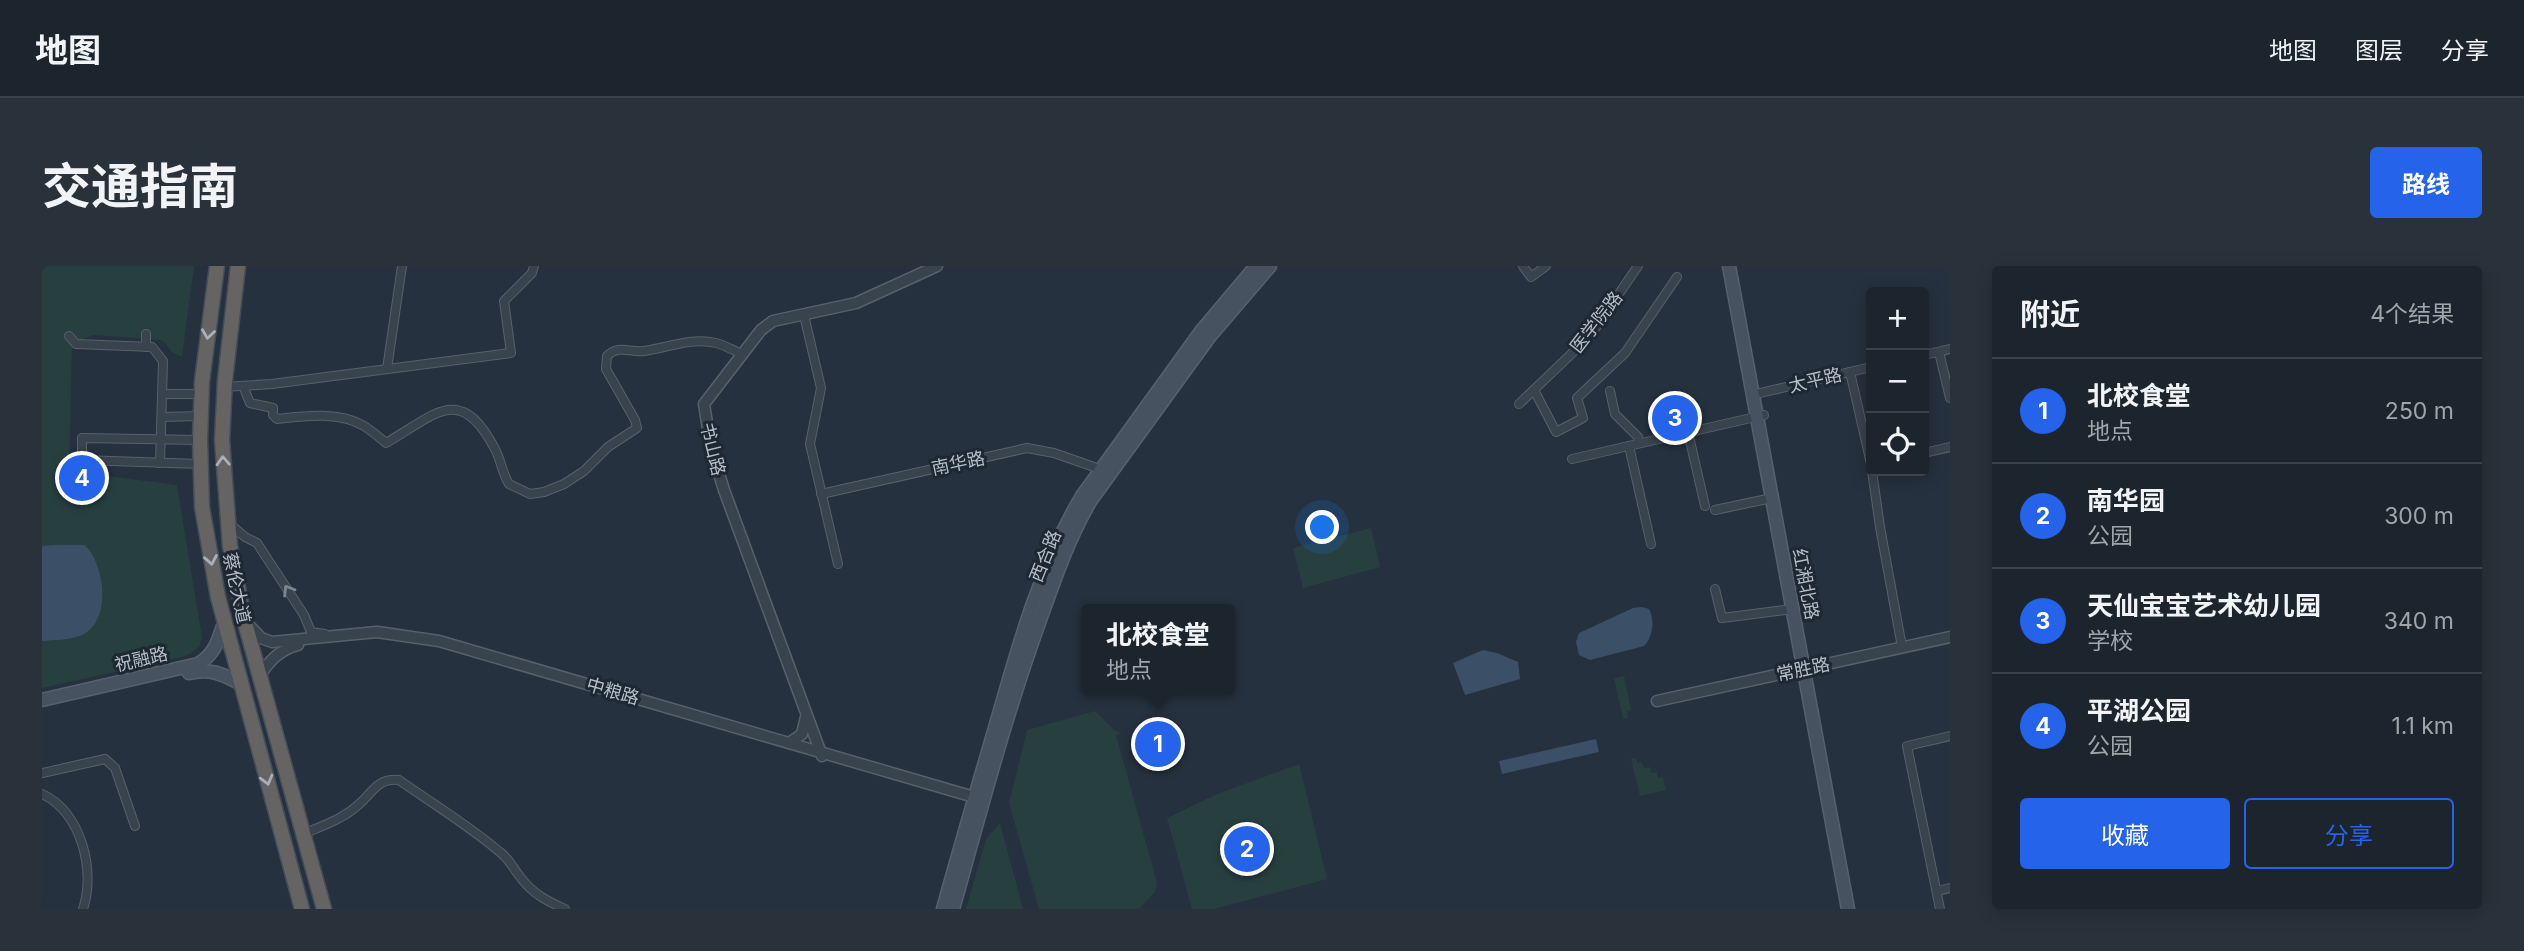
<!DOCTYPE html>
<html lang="zh">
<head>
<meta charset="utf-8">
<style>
  :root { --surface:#1c252e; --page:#29313a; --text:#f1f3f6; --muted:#a0a5aa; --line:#3a424a; --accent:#2563eb }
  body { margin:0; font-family:Inter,"Noto Sans SC",sans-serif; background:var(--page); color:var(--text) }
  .controls { position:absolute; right:21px; top:21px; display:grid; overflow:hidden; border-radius:7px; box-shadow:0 4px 18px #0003 }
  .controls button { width:63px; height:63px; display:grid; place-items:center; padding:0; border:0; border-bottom:2px solid var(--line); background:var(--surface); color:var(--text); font:35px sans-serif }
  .you { position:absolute; left:1281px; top:262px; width:24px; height:24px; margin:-18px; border:5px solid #fff; border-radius:50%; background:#1a73e8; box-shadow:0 0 0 10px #1a73e833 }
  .badge { display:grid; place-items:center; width:46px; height:46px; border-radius:50%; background:var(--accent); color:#fff; font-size:23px; font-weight:700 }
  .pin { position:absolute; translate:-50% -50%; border:4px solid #fff; box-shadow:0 2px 7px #0006 }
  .popup { position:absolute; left:1039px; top:338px; width:154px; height:91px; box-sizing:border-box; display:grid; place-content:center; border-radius:7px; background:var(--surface); filter:drop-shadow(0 2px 5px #0005); font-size:23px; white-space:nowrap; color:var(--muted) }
  .popup b { font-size:26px; color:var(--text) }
  .popup::after { content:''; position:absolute; left:50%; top:100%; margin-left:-14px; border:14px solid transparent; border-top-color:var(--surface) }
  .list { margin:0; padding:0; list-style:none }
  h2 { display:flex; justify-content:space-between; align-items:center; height:91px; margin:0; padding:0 28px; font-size:30px }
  h2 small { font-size:23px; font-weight:400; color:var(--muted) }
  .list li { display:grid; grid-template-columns:46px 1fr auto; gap:21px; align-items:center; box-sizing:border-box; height:105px; padding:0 28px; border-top:2px solid var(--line) }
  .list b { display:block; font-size:26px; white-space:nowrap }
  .list p { margin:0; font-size:23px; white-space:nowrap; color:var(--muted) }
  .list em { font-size:23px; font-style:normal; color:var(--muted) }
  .actions { display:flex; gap:14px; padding:21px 28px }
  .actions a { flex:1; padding:16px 0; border:2px solid var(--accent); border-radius:7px; text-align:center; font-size:24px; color:var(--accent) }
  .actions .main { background:var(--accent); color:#fff }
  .icon { flex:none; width:38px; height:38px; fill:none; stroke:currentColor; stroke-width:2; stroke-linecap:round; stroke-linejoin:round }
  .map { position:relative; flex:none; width:1908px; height:643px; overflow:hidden; border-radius:7px }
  header { display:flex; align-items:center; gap:42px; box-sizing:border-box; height:98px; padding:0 35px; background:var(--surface); border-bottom:2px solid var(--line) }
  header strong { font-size:33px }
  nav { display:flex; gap:38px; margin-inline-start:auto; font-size:24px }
  .intro { display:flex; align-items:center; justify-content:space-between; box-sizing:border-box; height:168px; padding:0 42px }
  h1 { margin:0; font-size:49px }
  .button { padding:18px 32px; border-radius:7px; background:var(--accent); color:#fff; font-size:24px; font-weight:700 }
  main { display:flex; gap:42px; padding:0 42px }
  aside { flex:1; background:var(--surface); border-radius:7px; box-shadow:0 4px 18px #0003 }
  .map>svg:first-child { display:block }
  .green { fill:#283f40 }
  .water { fill:#3b5066 }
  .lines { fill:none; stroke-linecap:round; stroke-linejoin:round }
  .minor-casing { stroke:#57616c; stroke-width:10 }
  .tertiary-casing { stroke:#57616c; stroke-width:13 }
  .secondary-casing { stroke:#57616c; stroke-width:15 }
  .trunk-casing { stroke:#444e59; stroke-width:17 }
  .minor { stroke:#39434e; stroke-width:8 }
  .tertiary { stroke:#39434e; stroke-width:10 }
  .secondary { stroke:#475260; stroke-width:12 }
  .trunk { stroke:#656462; stroke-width:14 }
  .oneway { stroke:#a9b0ba }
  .oneway2 { stroke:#7d8792 }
  .labels { text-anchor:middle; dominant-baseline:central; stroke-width:6; stroke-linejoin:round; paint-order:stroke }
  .street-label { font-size:18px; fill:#b5bec9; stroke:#1e2833 }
</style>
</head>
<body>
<header>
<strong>地图</strong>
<nav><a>地图</a><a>图层</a><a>分享</a></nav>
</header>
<div class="intro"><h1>交通指南</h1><a class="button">路线</a></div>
<main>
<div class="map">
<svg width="1908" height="643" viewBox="0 0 1908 643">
  <rect width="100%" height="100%" fill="#25313e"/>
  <g class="green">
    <path d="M 0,0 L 152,0 L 140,91 L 130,86 L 120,74 L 52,69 L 30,77 L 27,205 L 135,219 L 160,372 C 158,384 150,387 140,391 L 0,422 Z"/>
    <polygon points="1329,262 1338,301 1261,322 1251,282"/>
    <polygon points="1582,410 1589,444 1585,445 1586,452 1581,453 1572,412"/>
    <polygon points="1053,445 1072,464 1078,467 1074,469 1115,617 1113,626 1097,643 997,643 967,537 985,464"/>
    <polygon points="1594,492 1595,497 1600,496 1602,502 1608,501 1609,507 1615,506 1616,512 1621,511 1624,524 1598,530 1589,493"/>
    <polygon points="1257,498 1285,613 1172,643 1150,643 1125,552 1175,528"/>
    <polygon points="958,557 981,643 924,643 944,573"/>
  </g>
  <g class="water">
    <path d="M 15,279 L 43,279 C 63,299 71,357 38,370 C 27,374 12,374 0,375 L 0,280 Z"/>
    <path d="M 1600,341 L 1607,343 C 1613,354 1611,371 1602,380 L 1548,394 L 1537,389 L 1534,376 L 1537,367 L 1591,342 Z"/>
    <polygon points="1441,384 1455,387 1476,396 1478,413 1423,429 1411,397"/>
    <polygon points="1554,473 1557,486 1460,508 1457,495"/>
  </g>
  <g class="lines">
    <defs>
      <g id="minor">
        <polyline points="1481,0 1489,11 1504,0"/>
        <polyline points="762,49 779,122 768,178 796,298"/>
        <polyline points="104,68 104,81"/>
        <polyline points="27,70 34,78 110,81 121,95 118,197"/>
        <polyline points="1897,86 1908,132"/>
        <polyline points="1882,89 1908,83"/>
        <polyline points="345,103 360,0"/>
        <polyline points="1808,106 1829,198"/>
        <path d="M 201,120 L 208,137 L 231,142 L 231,149 L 235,153 C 262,150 297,145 322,160 C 330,165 337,171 344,177 C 393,149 418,116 453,183 C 459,194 460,207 467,218 L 488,228 L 502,226 L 522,218 L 542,205 L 566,181 L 595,162 L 593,154 L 564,103 L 565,90 C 577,78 587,87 602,85 C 626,82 649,71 674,77 C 683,79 692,85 700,88"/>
        <polyline points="182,121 230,118 469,87 462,35 490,7 492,0"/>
        <polyline points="1492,124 1514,166 1541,152 1535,132 1583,87 1635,11"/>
        <polyline points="1568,125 1573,148 1596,171 1597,177"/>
        <polyline points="1718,127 1829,101"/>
        <polyline points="120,128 160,128"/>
        <polyline points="1477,138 1548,70 1596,0"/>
        <polyline points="120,151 159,150"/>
        <polyline points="1646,166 1663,240"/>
        <polyline points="158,174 40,172 40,194 158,198"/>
        <polyline points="1587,180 1609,278"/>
        <polyline points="1882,187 1908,181"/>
        <polyline points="1530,193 1722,149"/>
        <polyline points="1830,205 1838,261 1860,381"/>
        <polyline points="779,228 985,182 1012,187 1052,201"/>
        <polyline points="1673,244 1730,232"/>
        <polyline points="188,258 203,271 215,277 262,349 269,366 283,368"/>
        <polyline points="1673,323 1680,352 1751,343"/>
        <polyline points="0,507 63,493 73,502 93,560"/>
        <path d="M 0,528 C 39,545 54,605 41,643"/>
        <path d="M 261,568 C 280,560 301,553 316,539 C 331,527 334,512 357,514 C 391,538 428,560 459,587 C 469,595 472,604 479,612 C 491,628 505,635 523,643"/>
        <polyline points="1895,625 1908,622"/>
        <polyline points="1898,643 1865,480 1908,470"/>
      </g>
      <g id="tertiary">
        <polyline points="203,355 219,372 230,376 335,366 397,375 939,533"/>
        <path d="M 217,411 C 227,395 237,384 256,379"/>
        <polyline points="1615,435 1908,371"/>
        <polyline points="747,477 760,468 764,451"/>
        <polyline points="780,490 682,224 669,182 662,138 719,64 731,55 814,37 895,0"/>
      </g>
      <g id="secondary">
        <polyline points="1687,0 1806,643"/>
        <path d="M 147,407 C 168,402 181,408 199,418"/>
        <path d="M 0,434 L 156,398 C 173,388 176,375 182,357"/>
        <path d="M 901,643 C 919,578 938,513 957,448 C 978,374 1000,297 1040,230 L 1160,64 L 1214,0"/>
        <path d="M 911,643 C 938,547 963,451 997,357 C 1012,315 1026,273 1049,234 L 1168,70 L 1228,0"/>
      </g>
      <g id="trunk">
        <polyline points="175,0 160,115 158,174 160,241 176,331 260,643"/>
        <polyline points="196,0 183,114 180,174 188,280 202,353 282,643"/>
      </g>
    </defs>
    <use href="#minor" class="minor-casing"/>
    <use href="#tertiary" class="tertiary-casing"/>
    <use href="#secondary" class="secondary-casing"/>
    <use href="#trunk" class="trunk-casing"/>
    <use href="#minor" class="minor"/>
    <use href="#tertiary" class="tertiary"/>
    <use href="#secondary" class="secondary"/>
    <use href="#trunk" class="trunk"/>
  </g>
  <defs><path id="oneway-chevron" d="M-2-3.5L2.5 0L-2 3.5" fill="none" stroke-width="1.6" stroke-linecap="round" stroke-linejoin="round" transform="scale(1.75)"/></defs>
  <g class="oneway">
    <use href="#oneway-chevron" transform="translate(166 68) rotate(98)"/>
    <use href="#oneway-chevron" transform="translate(181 195) rotate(-93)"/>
    <use href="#oneway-chevron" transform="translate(169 294) rotate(80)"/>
    <use href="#oneway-chevron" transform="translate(225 514) rotate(75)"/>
  </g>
  <use class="oneway2" href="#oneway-chevron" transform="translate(246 324) rotate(-122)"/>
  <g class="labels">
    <g class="street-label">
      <text transform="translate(1554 56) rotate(-52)">医学院路</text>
      <text transform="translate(1773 114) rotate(-13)">太平路</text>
      <text transform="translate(671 183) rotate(76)">书山路</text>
      <text transform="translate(916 197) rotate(-12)">南华路</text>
      <text transform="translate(1003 290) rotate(-68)">西合路</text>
      <text transform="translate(1764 318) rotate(79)">红湘北路</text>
      <text transform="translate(195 322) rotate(78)">蔡伦大道</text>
      <text transform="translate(99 393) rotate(-13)">祝融路</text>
      <text transform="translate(1761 403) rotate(-12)">常胜路</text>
      <text transform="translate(571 425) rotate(16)">中粮路</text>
    </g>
  </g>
</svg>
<div class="controls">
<button>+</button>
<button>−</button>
<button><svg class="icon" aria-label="locate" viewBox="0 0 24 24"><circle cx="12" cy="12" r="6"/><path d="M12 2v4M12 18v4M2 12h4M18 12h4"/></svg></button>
</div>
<div class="you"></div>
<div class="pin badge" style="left:1116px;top:478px">1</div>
<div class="popup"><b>北校食堂</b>地点</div>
<div class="pin badge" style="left:1205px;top:583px">2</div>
<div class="pin badge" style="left:1633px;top:152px">3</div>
<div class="pin badge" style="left:40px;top:212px">4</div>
</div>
<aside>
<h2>附近<small>4个结果</small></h2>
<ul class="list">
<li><span class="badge">1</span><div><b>北校食堂</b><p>地点</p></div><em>250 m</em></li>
<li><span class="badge">2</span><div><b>南华园</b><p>公园</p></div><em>300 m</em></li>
<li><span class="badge">3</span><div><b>天仙宝宝艺术幼儿园</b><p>学校</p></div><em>340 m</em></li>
<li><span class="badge">4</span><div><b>平湖公园</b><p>公园</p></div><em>1.1 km</em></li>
</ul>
<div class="actions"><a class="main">收藏</a><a>分享</a></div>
</aside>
</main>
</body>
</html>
